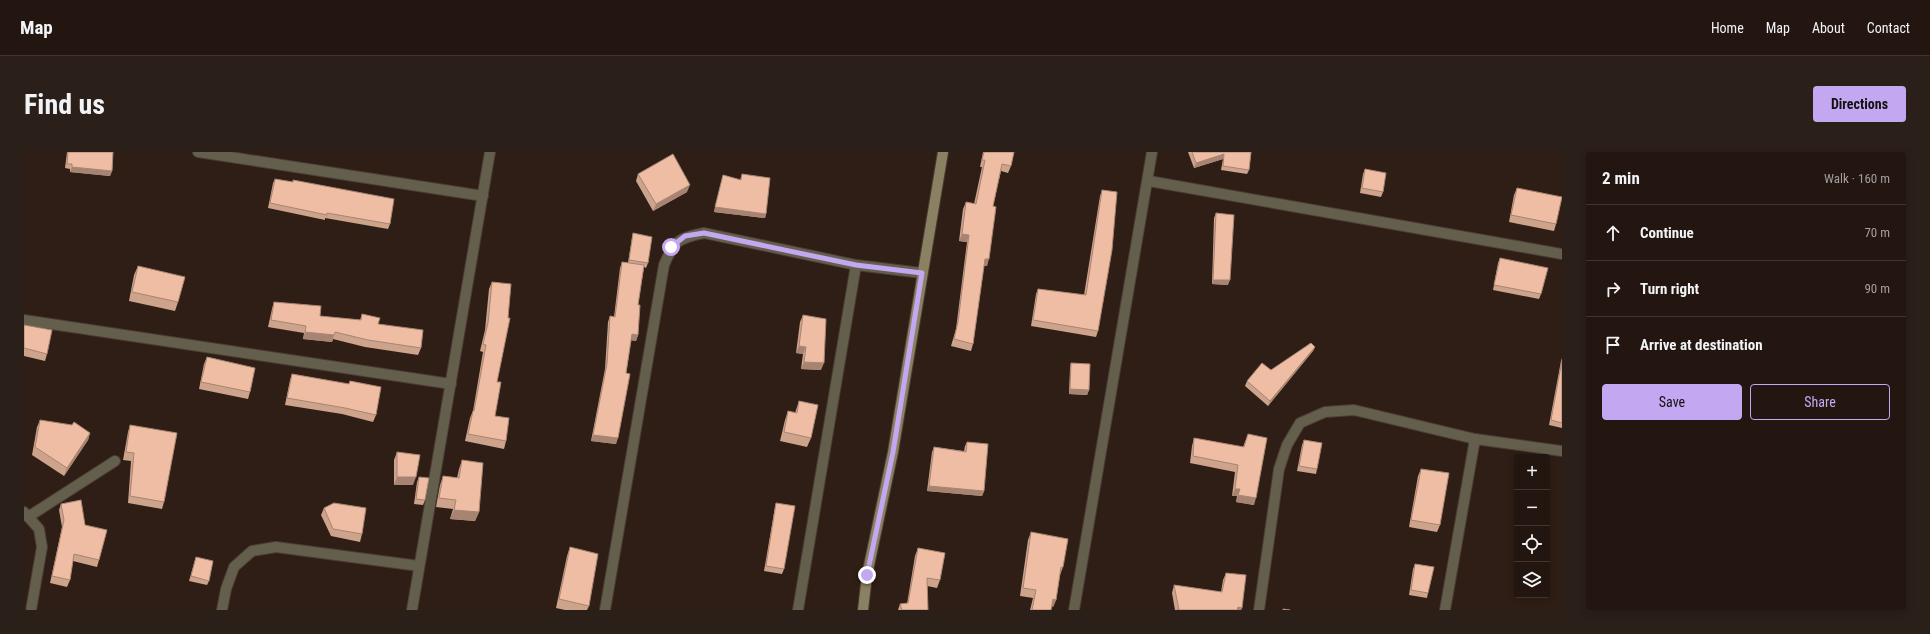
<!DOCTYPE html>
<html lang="en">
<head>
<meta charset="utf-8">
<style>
  :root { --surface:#231610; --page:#2b1f19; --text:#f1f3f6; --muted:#a39f9f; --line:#403530; --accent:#c4a7f1 }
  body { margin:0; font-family:"Roboto Condensed",sans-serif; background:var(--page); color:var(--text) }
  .controls { position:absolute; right:12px; bottom:12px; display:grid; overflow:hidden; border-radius:4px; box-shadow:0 2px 10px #0003 }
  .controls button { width:36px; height:36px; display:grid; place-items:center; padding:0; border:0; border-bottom:1px solid var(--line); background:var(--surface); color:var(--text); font:20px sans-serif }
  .stop { position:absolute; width:12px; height:12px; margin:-9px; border:3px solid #c4a7f1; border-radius:50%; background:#fff }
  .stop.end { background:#c4a7f1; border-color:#fff; box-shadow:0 1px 4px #0008 }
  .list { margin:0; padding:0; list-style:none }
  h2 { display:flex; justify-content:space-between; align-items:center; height:52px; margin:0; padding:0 16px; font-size:17px }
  h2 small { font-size:13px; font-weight:400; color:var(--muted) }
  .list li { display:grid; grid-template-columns:26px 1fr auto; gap:12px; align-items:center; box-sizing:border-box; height:56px; padding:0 16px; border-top:1px solid var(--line) }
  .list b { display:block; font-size:15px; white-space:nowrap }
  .list em { font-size:13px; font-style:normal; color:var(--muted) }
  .actions { display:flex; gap:8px; padding:12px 16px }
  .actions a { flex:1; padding:9px 0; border:1px solid var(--accent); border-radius:4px; text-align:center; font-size:14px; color:var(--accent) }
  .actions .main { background:var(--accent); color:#111 }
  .icon { flex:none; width:22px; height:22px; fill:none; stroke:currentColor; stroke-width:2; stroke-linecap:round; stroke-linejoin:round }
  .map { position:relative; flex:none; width:1538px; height:458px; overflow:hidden; border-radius:4px }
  header { display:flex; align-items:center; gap:24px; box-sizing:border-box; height:56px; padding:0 20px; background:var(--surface); border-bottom:1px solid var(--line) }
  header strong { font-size:19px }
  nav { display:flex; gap:22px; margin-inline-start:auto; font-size:14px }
  .intro { display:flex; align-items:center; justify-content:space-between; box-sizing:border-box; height:96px; padding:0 24px }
  h1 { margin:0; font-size:28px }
  .button { padding:10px 18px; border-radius:4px; background:var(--accent); color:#111; font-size:14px; font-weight:700 }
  main { display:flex; gap:24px; padding:0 24px }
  aside { flex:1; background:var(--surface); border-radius:4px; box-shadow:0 2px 10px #0003 }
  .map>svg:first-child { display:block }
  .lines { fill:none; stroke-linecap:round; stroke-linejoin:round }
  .street-casing { stroke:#4c3c33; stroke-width:12 }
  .secondary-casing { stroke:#4c3c33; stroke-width:12 }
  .street { stroke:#645f4c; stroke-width:10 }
  .secondary { stroke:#8a8162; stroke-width:10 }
  .wall { fill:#cda38c }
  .shaded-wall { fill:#a78472 }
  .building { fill:#eebda3; stroke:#a78472 }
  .route { stroke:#c4a7f1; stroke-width:5 }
</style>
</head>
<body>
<header>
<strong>Map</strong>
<nav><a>Home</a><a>Map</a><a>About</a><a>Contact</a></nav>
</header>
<div class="intro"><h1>Find us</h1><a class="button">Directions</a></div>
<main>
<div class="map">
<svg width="1538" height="458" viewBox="0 0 1538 458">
  <rect width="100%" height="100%" fill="#2f1e15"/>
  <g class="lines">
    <defs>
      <g id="street">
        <polyline points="174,0 459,44"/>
        <polyline points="1125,29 1538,102"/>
        <polyline points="0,168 427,232"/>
        <polyline points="0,360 15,377 18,395 7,458"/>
        <polyline points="4,365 91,309"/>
        <polyline points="198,458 202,437 210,415 228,399 252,395 395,414"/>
        <polyline points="388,458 466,0"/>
        <path d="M 581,458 L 640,113 C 650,89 654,86 680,81 L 832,113 L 898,121"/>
        <polyline points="774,458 832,113"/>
        <polyline points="1050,458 1128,0"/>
        <polyline points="1235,458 1255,317 1263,293 1276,271 1301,260 1330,258 1451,287 1538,299"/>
        <polyline points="1421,458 1451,287"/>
      </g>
      <polyline id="secondary" points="839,458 843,423 869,300 919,0"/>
    </defs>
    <use href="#street" class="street-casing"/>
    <use href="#secondary" class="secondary-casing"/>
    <use href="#street" class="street"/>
    <use href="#secondary" class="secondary"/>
  </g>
  <g class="wall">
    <polygon points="43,0 89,0 88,19 86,24 46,20 46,17 41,16"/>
    <polygon points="959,0 990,0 987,14 984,21 977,19 969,54 963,114 960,114 949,192 947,199 927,194 932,177 943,90 935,89 939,57 942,50 950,52 958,15 956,15"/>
    <polygon points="1164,0 1227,0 1225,18 1223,22 1197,18 1199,7 1170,16"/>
    <polygon points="1341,17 1359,40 1357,45 1336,41 1339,22"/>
    <polygon points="614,22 663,40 629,59 612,29"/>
    <polygon points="718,22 742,62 741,66 690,60 699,23 716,28"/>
    <polygon points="251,27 269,30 269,28 366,72 364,77 301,66 301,68 244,56 249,31"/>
    <polygon points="1493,36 1532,72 1530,79 1485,70 1490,43"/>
    <polygon points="1078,38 1074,179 1072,185 1007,174 1012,142 1014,137 1060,143 1076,44"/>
    <polygon points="1192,61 1204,133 1188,132 1190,66"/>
    <polygon points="609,81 624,111 622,116 620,115 614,153 614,183 612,189 607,188 592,292 567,289 581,217 584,170 586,164 590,165 596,116 598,110 604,111 608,86"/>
    <polygon points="1476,106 1517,142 1515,147 1469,138 1474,111"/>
    <polygon points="114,114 154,150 151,159 105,149 110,123"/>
    <polygon points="468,130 473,230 471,264 482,289 480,297 441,289 446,266 449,259 459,200 456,199 461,178 465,137"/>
    <polygon points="250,150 296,164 336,168 338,162 397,196 394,203 341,195 309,187 308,190 279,187 280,181 244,175 248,157"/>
    <polygon points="779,163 797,218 777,217 779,202 772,201 776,170"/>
    <polygon points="0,173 23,202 21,209 0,204"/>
    <polygon points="1291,195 1289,199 1244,254 1221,234 1223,229 1247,218"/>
    <polygon points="183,205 226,240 224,247 175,237 180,212"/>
    <polygon points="1538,206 1538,276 1525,273 1537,209"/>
    <polygon points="1047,211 1065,238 1063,243 1045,242 1046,216"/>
    <polygon points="268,222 325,232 326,229 352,263 349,270 318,262 261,253 266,228"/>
    <polygon points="775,249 787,286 783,295 756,289 761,268 764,259 771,261"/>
    <polygon points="16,268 66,281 64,288 40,324 8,303 13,275"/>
    <polygon points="106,273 140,350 138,357 104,351 107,309 99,308 104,280"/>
    <polygon points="1224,282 1230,353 1212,350 1213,344 1208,344 1211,320 1166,311 1168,294 1170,286 1219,295"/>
    <polygon points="1280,288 1293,317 1292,322 1273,319 1278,293"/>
    <polygon points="943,290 960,339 958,344 903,339 908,300 910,295 940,299 941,294"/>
    <polygon points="373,300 389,333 370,333 370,308"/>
    <polygon points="438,308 455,360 451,369 426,367 429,357 412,355 416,333 419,324 433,326 435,317"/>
    <polygon points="1397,317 1416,373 1413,380 1385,375 1394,324"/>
    <polygon points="395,325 401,348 399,353 390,352 393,330"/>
    <polygon points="752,351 760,417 758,422 740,419 751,355"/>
    <polygon points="37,352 61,373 75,408 73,415 49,409 46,428 43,435 26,431 38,375 35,358"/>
    <polygon points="300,356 338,382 336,390 307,384 297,363"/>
    <polygon points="1007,380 1039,415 1036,423 1032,448 1029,455 1027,455 1027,458 1006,458 1009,446 996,444 1004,388"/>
    <polygon points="546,395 565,454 563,458 541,458 532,456 543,404"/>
    <polygon points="894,396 916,428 913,436 903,434 904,458 874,458 876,452 883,452 891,404"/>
    <polygon points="172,405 185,429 183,433 165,429"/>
    <polygon points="1391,412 1404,441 1403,446 1385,443 1389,417"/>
    <polygon points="1202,421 1218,456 1217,458 1151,458 1148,441 1150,433 1197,440 1199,428"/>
  </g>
  <g class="shaded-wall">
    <polygon points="1200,2 1199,7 1170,16 1172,11"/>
    <polygon points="48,15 88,19 86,24 46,20"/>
    <polygon points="666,33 663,40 629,59 632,52"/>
    <polygon points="691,55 742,62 741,66 690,60"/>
    <polygon points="938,82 945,83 943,90 935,89"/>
    <polygon points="961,107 965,107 963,114 959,114"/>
    <polygon points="1189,128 1206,128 1204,133 1188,132"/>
    <polygon points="281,180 310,183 308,190 279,187"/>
    <polygon points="608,182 614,183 612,189 605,188"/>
    <polygon points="775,194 782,195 779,202 772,201"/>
    <polygon points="1291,195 1289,199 1244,254 1246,249"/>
    <polygon points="780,210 800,211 797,218 777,217"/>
    <polygon points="1046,237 1065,238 1063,243 1045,242"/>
    <polygon points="66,281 64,288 40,324 43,316"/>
    <polygon points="569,283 594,286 592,292 567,289"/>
    <polygon points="373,325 392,325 389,333 370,333"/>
    <polygon points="905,334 960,339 958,344 903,339"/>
    <polygon points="1211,337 1216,337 1213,344 1208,344"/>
    <polygon points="1214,343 1232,346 1230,353 1212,350"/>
    <polygon points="430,358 455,360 451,369 426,367"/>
    <polygon points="1029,447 1032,448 1029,455 1026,455"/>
    <polygon points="1214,455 1218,456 1217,458 1213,458"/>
  </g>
  <g class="building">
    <polygon points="44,0 89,0 88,19 48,15 48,12 43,12"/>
    <polygon points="960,0 990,0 987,14 978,12 969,54 972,55 965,107 961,107 949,192 930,187 934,170 945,83 938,82 942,50 952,52 961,8 958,8"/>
    <polygon points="1168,0 1227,0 1225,18 1199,14 1200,2 1172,11"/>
    <polygon points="649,2 666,33 632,52 614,22"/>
    <polygon points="1341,17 1362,21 1359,40 1338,36"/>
    <polygon points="718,22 746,26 742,62 691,55 699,23 717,28"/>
    <polygon points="251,27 269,30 269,28 370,47 366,72 303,61 303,63 246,51"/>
    <polygon points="1493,36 1538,45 1532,72 1487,63"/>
    <polygon points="1078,38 1093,40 1088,98 1074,179 1009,168 1014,137 1062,143"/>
    <polygon points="1192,61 1210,63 1206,128 1189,128"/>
    <polygon points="609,81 628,85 624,111 605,108"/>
    <polygon points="1476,106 1524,116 1517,142 1470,133"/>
    <polygon points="598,110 620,113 614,153 616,153 614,183 608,182 602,221 606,222 594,286 569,283 583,212 586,164 591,165"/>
    <polygon points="114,114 161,125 154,150 108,140"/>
    <polygon points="468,130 487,132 484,166 486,166 473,230 477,230 471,264 485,266 482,289 444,282 449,259 450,259 462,193 459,192 464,171"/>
    <polygon points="250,150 297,154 296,164 337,168 338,162 356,166 354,172 399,178 397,196 344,188 311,180 310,183 281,180 282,174 247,168"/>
    <polygon points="779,163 802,167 800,211 780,210 782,195 775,194"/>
    <polygon points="0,173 28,178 23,202 0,196"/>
    <polygon points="1287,191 1291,195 1246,249 1223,229 1238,211 1247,218"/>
    <polygon points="183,205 231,216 226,240 177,230"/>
    <polygon points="1538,208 1538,271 1527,268"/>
    <polygon points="1047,211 1066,212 1065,238 1046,237"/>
    <polygon points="268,222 325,232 326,229 357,235 352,263 321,256 263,246"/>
    <polygon points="775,249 794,253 787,286 760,280 764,259 773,261"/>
    <polygon points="16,268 48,273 50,270 66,281 43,316 11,295"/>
    <polygon points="106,273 153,281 140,350 106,344 110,301 102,300"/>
    <polygon points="1224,282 1243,286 1232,346 1214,343 1216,337 1211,337 1214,313 1169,304 1170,286 1220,295"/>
    <polygon points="1280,288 1298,291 1293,317 1275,314"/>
    <polygon points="943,290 964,292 960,339 905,334 910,295 942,300"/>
    <polygon points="373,300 396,303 392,325 373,325"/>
    <polygon points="438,308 459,311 455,360 430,358 432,348 415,346 419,324 435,326"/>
    <polygon points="1397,317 1425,321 1416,373 1387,368"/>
    <polygon points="395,325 405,326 401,348 392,347"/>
    <polygon points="57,348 61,373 83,378 75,408 50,402 46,428 28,424 40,368 37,352"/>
    <polygon points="310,351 342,356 338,382 309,377 300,356"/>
    <polygon points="752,351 771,354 760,417 742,414"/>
    <polygon points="1007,380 1044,387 1039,415 1037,415 1032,448 1029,447 1027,458 1008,458 1012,438 999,436"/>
    <polygon points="546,395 574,402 565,454 535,447"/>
    <polygon points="894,396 921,401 916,428 903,426 904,458 878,458 876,452 884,451"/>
    <polygon points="172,405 189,409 185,429 167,424"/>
    <polygon points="1391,412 1410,415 1404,441 1387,438"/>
    <polygon points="1202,421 1222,423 1218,456 1214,455 1213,458 1153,458 1155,458 1150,433 1198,440"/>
    <polygon points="1259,457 1266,458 1259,458"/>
  </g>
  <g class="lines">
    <polyline class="route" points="647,95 661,84 680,81 832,113 898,121 869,300 843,423"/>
  </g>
</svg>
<div class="controls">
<button>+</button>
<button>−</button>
<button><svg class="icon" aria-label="locate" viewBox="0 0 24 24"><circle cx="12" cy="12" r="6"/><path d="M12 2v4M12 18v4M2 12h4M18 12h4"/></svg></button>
<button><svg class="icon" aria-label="layers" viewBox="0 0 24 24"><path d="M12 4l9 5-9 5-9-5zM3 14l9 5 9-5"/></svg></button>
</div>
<div class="stop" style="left:647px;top:95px"></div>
<div class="stop end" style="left:843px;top:423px"></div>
</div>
<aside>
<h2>2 min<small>Walk · 160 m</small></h2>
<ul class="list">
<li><svg class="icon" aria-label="ahead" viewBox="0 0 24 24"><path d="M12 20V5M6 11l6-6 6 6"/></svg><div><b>Continue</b></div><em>70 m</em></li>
<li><svg class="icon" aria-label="right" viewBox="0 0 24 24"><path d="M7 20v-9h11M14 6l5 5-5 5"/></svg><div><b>Turn right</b></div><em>90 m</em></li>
<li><svg class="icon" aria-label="arrive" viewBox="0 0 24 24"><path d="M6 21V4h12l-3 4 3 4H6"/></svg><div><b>Arrive at destination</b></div></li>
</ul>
<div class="actions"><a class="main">Save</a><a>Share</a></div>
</aside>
</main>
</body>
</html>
